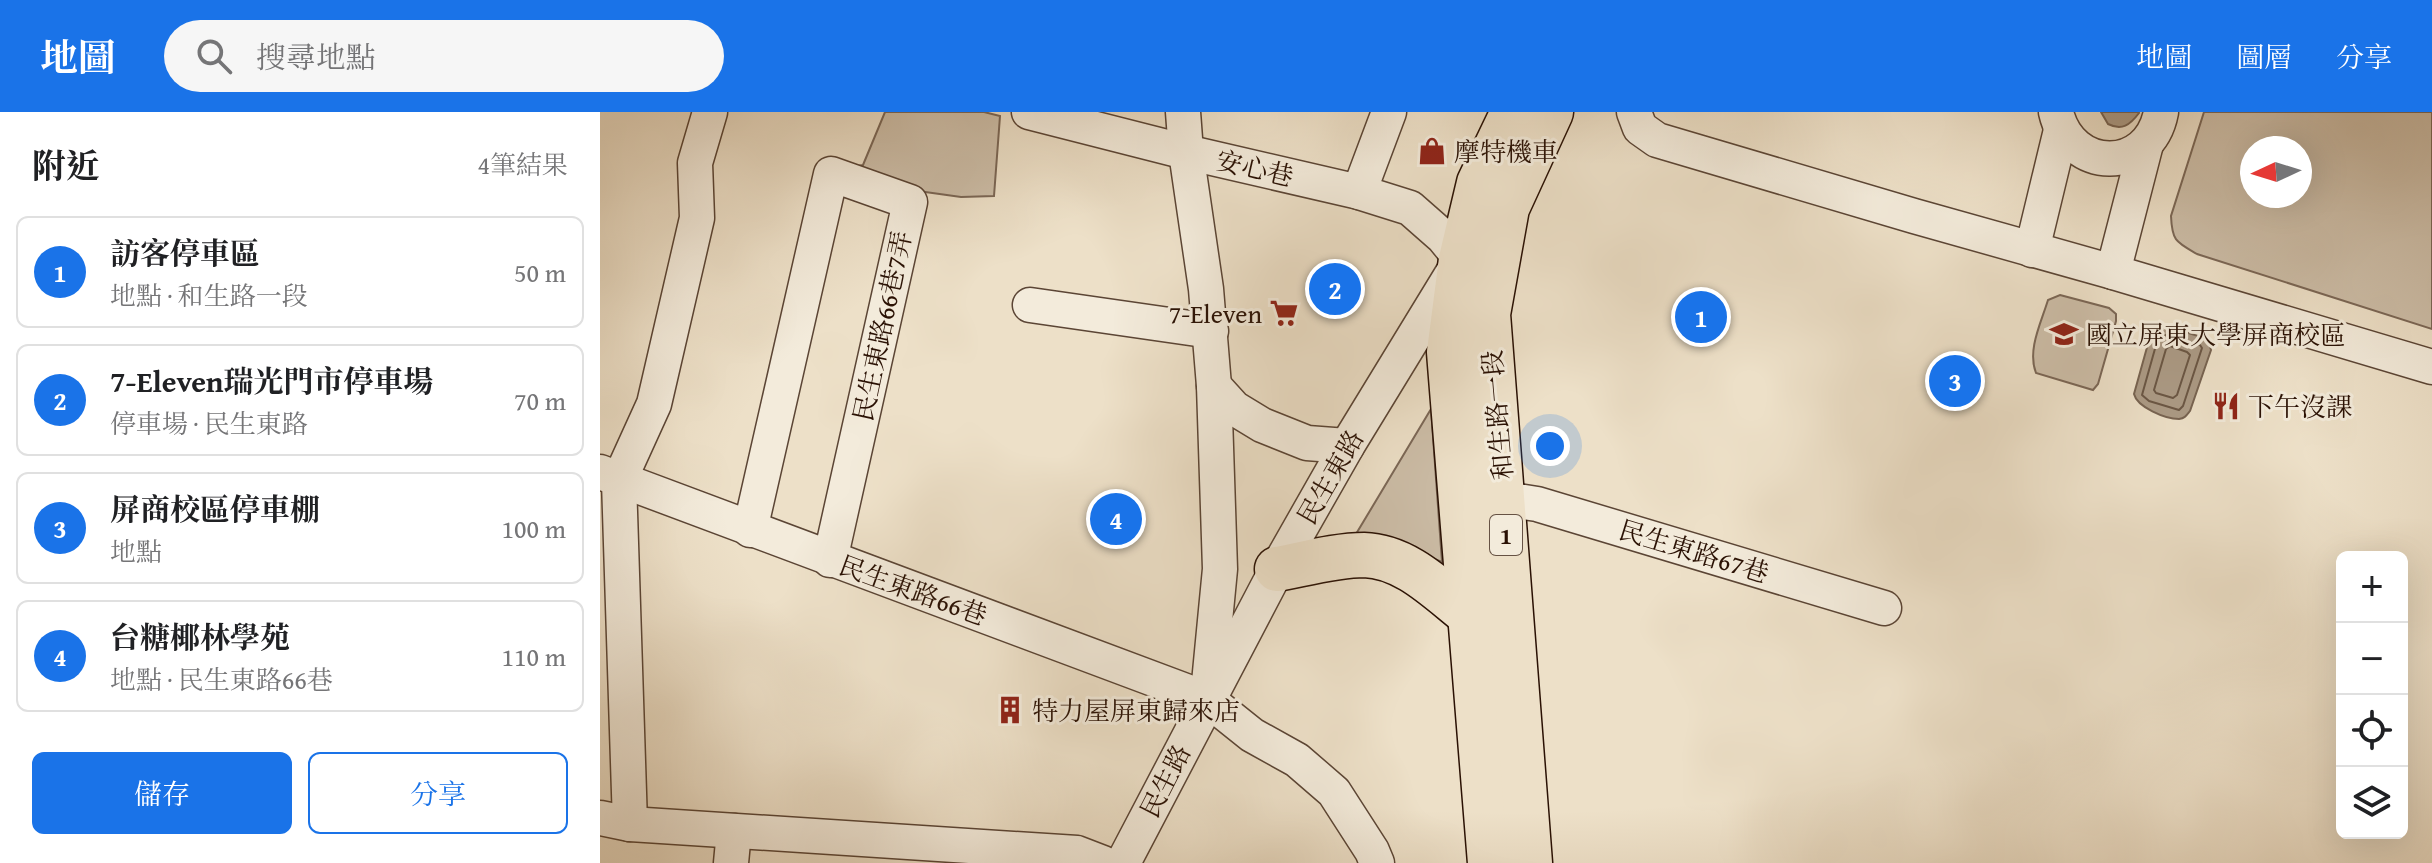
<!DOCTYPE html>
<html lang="zh-TW">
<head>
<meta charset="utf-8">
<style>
  :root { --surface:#fff; --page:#f6f6f6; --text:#202124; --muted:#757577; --line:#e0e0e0; --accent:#1a73e8 }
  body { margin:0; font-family:"Gentium Book Plus","Noto Serif TC",serif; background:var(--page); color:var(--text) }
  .controls { position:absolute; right:24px; bottom:24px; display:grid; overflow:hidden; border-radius:12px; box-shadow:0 8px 32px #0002 }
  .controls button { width:72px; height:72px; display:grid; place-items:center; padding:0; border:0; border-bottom:2px solid var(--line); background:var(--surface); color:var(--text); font:40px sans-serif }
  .compass { position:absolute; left:1640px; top:24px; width:72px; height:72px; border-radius:50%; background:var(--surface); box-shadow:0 8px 32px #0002; rotate:266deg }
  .you { position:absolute; left:950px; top:334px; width:28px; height:28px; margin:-20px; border:6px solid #fff; border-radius:50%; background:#1a73e8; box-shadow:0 0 0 12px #1a73e833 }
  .badge { display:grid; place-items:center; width:52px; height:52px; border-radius:50%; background:var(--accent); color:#fff; font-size:26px; font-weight:700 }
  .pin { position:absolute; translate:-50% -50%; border:4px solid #fff; box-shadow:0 2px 8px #0006 }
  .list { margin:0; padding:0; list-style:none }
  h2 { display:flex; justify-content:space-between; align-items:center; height:104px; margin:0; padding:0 32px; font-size:34px }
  h2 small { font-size:26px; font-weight:400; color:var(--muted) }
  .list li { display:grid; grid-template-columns:52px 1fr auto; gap:24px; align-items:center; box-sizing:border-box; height:112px; margin:0 16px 16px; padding:0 16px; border:2px solid var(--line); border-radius:12px }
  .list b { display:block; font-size:30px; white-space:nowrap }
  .list p { margin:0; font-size:26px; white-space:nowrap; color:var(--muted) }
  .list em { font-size:26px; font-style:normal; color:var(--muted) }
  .actions { display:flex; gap:16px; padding:24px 32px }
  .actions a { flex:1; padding:18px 0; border:2px solid var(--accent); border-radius:12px; text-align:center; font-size:28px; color:var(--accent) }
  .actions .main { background:var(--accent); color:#fff }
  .icon { flex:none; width:44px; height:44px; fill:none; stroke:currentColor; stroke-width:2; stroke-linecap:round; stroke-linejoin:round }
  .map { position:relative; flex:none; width:1832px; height:751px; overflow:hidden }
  header { display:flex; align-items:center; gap:48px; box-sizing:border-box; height:112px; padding:0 40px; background:var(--accent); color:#fff }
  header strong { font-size:38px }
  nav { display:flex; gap:44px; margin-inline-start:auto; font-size:28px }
  .search { width:560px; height:72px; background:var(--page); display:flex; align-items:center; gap:20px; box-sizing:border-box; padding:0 28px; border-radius:44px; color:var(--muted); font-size:30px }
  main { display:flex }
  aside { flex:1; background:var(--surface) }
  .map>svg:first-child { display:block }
  .green { fill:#ccbda7; stroke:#7b6756; stroke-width:2; fill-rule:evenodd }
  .water { fill:#ab9a85; stroke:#776351; stroke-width:2 }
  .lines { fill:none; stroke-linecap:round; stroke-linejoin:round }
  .shore { stroke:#6a5644; stroke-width:2 }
  .minor-casing { stroke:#5b4535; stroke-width:37 }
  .major-casing { stroke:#2a1104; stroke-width:47 }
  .minor { stroke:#f3ebdb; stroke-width:34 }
  .major { stroke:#ede0c8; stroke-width:44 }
  .labels { text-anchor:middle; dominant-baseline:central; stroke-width:6; stroke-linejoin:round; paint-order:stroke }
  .shield { fill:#f3ebdb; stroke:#665244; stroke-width:2 }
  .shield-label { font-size:24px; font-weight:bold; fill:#2a1104 }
  .poi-label { font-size:26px; fill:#2a1104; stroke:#f3ebdb; text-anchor:start }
  .street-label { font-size:26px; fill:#2a1104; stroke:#f3ebdb }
</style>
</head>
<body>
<header>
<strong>地圖</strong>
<div class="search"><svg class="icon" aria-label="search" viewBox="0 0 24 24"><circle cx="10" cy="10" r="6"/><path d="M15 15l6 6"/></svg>搜尋地點</div>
<nav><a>地圖</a><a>圖層</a><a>分享</a></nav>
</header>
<main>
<aside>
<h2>附近<small>4筆結果</small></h2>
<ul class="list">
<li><span class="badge">1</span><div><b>訪客停車區</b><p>地點 · 和生路一段</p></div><em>50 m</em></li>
<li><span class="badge">2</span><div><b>7-Eleven瑞光門市停車場</b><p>停車場 · 民生東路</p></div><em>70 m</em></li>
<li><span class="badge">3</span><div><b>屏商校區停車棚</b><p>地點</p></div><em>100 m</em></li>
<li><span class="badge">4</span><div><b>台糖椰林學苑</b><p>地點 · 民生東路66巷</p></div><em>110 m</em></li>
</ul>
<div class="actions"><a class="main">儲存</a><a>分享</a></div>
</aside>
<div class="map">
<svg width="1832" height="751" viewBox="0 0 1832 751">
  <rect width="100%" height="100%" fill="#ede0c8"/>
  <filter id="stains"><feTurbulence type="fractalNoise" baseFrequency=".0025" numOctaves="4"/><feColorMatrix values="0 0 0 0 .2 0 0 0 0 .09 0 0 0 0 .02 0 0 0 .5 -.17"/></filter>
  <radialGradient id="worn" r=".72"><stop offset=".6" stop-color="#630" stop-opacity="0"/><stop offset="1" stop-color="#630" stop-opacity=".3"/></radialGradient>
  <g class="green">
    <polygon points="285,0 384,0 400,4 394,84 361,85 311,78 247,56 263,53"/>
    <path d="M 1604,0 L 1832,0 L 1832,217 L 1597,142 C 1576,130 1572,129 1571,104 ZM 1700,36 L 1700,84 L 1652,84 L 1652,36 Z"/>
    <path d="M 1460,183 L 1509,196 L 1516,202 L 1516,209 L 1498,272 L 1493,278 L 1436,261 C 1427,238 1441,211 1448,188 Z"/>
    <polygon points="831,297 842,450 802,434 747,437"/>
  </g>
  <g class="water">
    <path d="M 1501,0 L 1539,0 L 1539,1 C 1530,13 1522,19 1508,12 Z"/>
    <path d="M 1565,214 L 1605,226 L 1609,231 L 1611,238 L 1590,299 C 1586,304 1585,306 1579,307 C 1565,307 1537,295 1534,282 L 1551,221 L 1557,216 Z"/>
  </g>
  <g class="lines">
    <g class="shore">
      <polygon points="1566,223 1600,233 1602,236 1583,294 1579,298 1549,289 1542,283 1558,226"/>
      <polygon points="1570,234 1587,240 1590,243 1577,283 1573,286 1556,281 1554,278 1566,237"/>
    </g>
    <defs>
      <g id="minor">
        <polyline points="429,0 586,40 759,80 810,96 843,125 861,147"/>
        <polyline points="583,0 586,40 606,177 614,274 620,457 609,571"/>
        <polyline points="1034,0 1040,16 1057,28 1314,104 1513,160"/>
        <path d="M 1456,0 C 1470,61 1549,63 1561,0"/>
        <polyline points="1546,32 1513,160 1832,255"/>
        <polyline points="759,80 789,0"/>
        <polyline points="1432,138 1461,18"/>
        <polyline points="430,193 611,219"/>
        <polyline points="614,274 634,296 662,313 707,331 747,334"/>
        <polyline points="0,360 607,587 652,623 697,648 734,680 772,739 777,751"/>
        <polyline points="904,387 937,392 1284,496"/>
        <polyline points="150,418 231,62 310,90 230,448"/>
        <polyline points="0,706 30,712 477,741 503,751"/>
        <polyline points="30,712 19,369 54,292 97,106 95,51 110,0"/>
        <polyline points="131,751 134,719"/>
        <polyline points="523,751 677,457 747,334 857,154"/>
      </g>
      <g id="major">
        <path d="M 677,457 C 704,452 737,443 764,443 C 806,444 839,479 870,503"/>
        <polyline points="890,751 849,240 861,147 879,71 913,0"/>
        <polyline points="930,751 888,202 907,96 951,0"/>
      </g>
    </defs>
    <use href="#minor" class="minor-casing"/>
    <use href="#major" class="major-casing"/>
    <use href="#minor" class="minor"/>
    <use href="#major" class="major"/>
  </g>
  <defs>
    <symbol id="shop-bare" viewBox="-9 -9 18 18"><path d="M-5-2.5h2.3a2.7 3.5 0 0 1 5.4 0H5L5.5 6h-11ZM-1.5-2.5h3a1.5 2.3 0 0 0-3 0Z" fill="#8f2418" stroke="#f3ebdb" stroke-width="2.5" paint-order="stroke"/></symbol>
    <symbol id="supermarket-bare" viewBox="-9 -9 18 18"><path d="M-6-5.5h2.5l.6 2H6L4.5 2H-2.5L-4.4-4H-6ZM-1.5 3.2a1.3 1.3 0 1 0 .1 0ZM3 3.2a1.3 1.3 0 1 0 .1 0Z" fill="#8f2418" stroke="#f3ebdb" stroke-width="2.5" paint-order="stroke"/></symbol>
    <symbol id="university-bare" viewBox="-9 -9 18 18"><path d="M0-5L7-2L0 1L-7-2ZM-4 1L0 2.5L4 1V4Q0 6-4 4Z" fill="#8f2418" stroke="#f3ebdb" stroke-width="2.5" paint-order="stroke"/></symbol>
    <symbol id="restaurant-bare" viewBox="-9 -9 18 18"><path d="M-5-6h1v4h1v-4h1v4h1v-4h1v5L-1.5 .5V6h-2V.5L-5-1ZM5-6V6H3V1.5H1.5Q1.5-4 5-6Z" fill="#8f2418" stroke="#f3ebdb" stroke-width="2.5" paint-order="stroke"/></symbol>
    <symbol id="building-bare" viewBox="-9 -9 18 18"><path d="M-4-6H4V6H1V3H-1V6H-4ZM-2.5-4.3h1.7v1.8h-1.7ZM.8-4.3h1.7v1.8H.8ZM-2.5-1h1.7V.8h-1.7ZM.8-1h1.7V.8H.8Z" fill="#8f2418" stroke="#f3ebdb" stroke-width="2.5" paint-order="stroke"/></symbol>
  </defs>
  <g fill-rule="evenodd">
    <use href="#shop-bare" x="812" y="19" width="40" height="40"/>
    <use href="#supermarket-bare" x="664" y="181" width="40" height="40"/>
    <use href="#university-bare" x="1444" y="202" width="40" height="40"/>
    <use href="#restaurant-bare" x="1606" y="274" width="40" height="40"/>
    <use href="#building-bare" x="390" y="578" width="40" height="40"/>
  </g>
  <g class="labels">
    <rect class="shield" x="890" y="403" width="32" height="40" rx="6"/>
    <g class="shield-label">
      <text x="906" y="423">1</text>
    </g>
    <g class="poi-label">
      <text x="854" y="39">摩特機車</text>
      <text x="662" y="201" text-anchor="end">7-Eleven</text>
      <text x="1486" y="222">國立屏東大學屏商校區</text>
      <text x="1648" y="294">下午沒課</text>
      <text x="432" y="598">特力屋屏東歸來店</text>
    </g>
    <g class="street-label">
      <text transform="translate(655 56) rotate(13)">安心巷</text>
      <text transform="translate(282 214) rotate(-78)">民生東路66巷7弄</text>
      <text transform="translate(897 303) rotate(-95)">和生路一段</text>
      <text transform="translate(730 365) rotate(-60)">民生東路</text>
      <text transform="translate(1094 439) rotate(17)">民生東路67巷</text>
      <text transform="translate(313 478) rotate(20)">民生東路66巷</text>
      <text transform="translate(565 669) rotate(-63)">民生路</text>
    </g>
  </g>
  <rect width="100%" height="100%" filter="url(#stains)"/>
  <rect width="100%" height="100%" fill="url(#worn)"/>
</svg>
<div class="controls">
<button>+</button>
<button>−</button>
<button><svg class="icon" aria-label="locate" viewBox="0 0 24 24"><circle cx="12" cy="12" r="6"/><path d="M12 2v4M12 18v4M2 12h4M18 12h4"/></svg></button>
<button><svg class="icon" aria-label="layers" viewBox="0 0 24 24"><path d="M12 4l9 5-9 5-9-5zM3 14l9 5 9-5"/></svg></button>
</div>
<svg class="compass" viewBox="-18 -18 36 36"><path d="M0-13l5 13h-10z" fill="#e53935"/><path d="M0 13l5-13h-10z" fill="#757577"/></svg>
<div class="you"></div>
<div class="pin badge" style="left:1101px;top:205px">1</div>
<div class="pin badge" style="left:735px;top:177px">2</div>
<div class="pin badge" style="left:1355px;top:269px">3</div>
<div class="pin badge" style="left:516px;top:407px">4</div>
</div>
</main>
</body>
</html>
